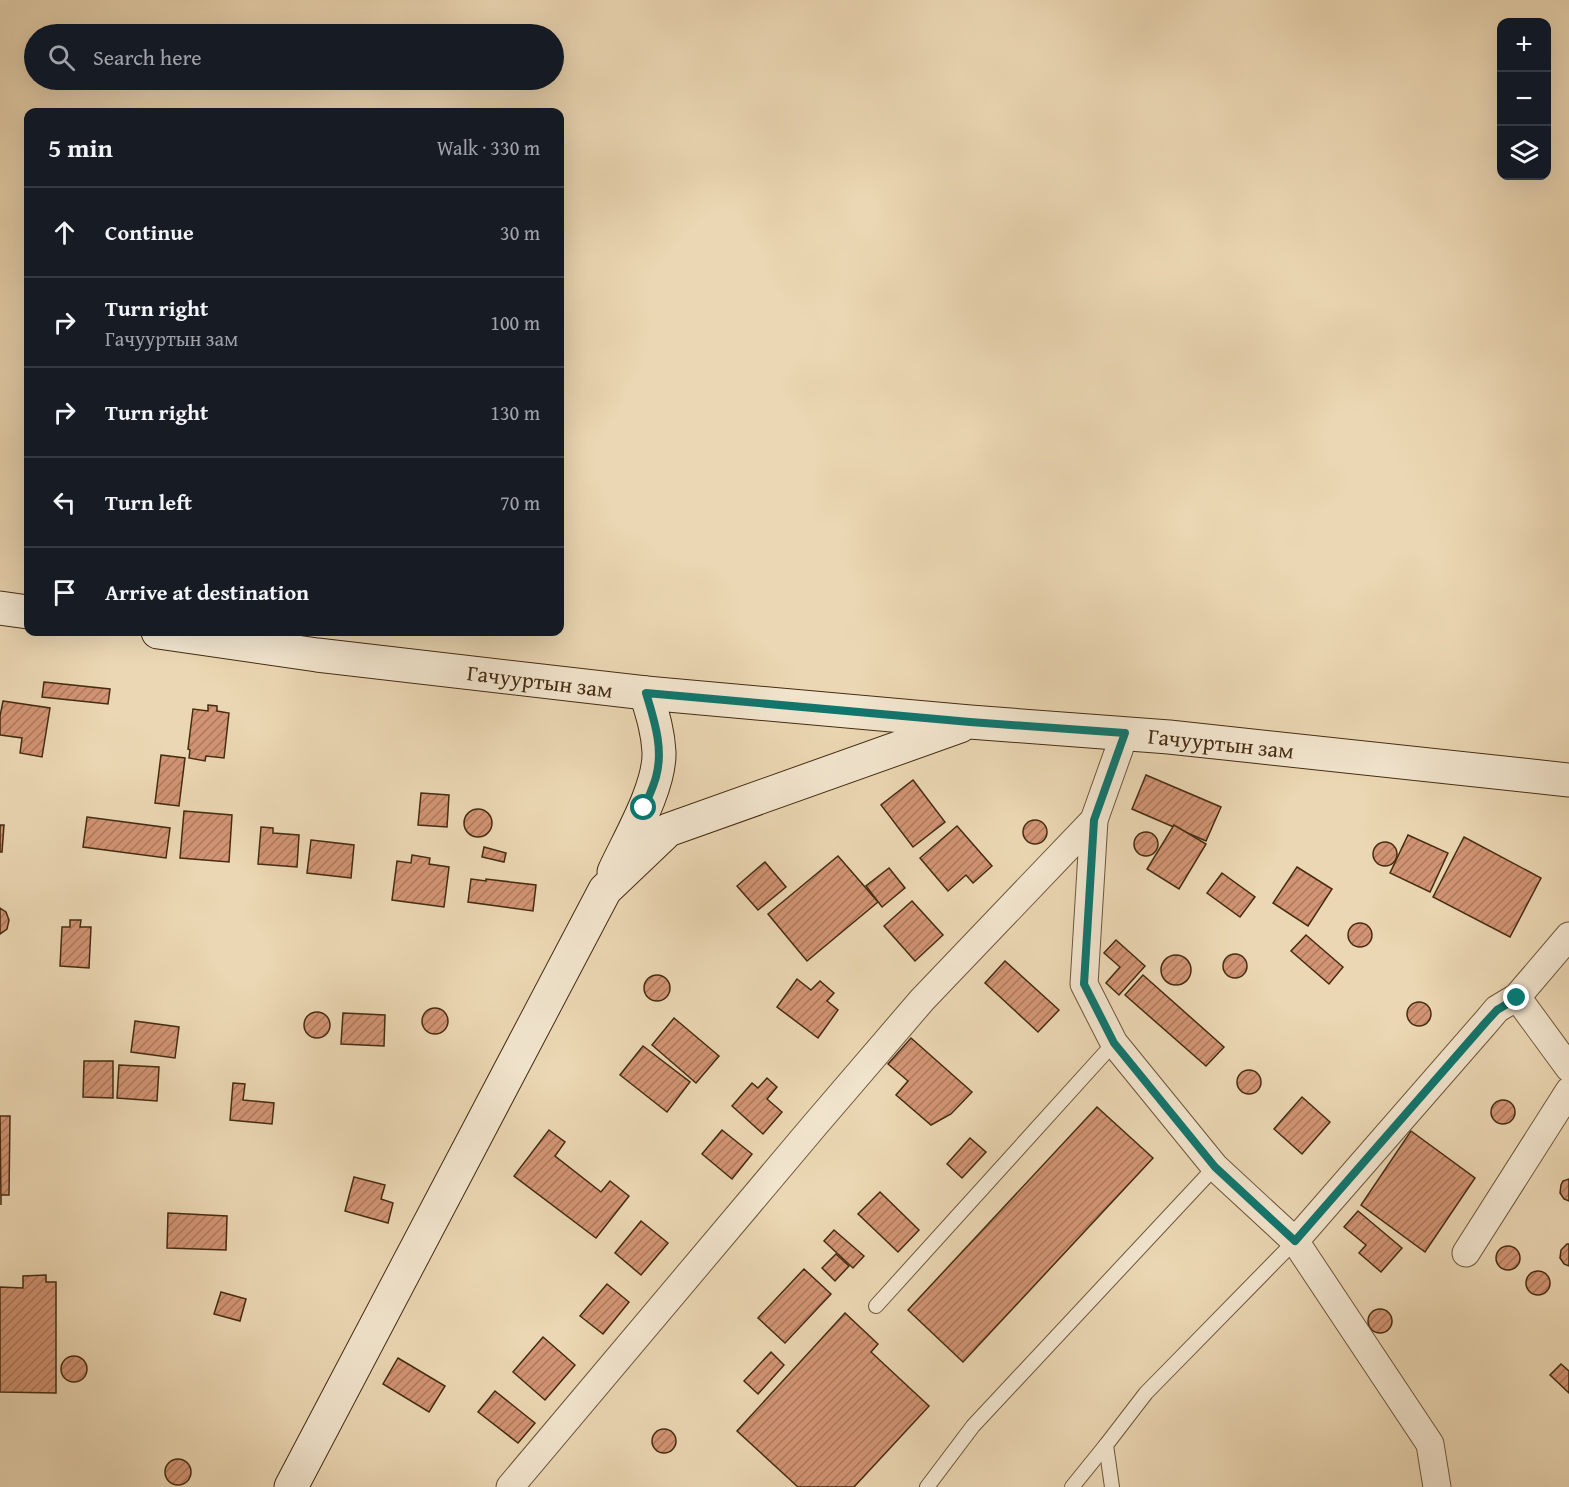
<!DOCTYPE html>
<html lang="en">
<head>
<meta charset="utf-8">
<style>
  :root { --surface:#171b24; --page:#242831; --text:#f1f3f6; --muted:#9ea1a6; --line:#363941 }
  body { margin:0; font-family:"Gentium Book Plus",serif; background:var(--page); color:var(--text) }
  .controls { position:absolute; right:18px; top:18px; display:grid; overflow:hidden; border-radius:12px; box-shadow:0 6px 24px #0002 }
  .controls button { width:54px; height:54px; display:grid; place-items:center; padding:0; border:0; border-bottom:2px solid var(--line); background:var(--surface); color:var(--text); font:30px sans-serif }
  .stop { position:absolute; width:18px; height:18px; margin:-14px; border:4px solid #0f766e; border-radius:50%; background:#fff }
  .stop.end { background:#0f766e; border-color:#fff; box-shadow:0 2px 6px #0008 }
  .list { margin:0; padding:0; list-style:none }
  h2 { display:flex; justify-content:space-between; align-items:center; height:78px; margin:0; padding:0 24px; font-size:26px }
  h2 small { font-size:20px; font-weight:400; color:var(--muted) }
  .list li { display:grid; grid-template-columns:39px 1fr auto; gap:18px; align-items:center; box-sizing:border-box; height:90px; padding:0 24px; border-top:2px solid var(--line) }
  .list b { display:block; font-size:22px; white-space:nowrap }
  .list p { margin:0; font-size:20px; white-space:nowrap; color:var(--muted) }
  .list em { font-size:20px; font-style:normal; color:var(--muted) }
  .icon { flex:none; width:33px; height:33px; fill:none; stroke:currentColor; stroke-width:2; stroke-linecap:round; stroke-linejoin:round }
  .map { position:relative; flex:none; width:1569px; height:1487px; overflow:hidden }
  .search { position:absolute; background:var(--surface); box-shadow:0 6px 24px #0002; left:24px; top:24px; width:540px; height:66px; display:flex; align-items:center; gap:15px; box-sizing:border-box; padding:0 21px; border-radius:33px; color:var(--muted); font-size:22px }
  .panel { position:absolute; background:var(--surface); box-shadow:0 6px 24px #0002; left:24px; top:108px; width:540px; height:528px; border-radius:12px }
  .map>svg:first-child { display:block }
  .building { fill:url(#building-hatch); stroke:#452c12; stroke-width:1.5 }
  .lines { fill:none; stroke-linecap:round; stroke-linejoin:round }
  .lane-casing { stroke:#6e573a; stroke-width:16 }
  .street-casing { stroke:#6e573a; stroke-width:29 }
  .secondary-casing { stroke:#452c12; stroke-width:35 }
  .lane { stroke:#f2e5ce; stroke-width:14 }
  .street { stroke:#f2e5ce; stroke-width:27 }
  .secondary { stroke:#f2e5ce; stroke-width:33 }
  .route { stroke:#0f766e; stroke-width:8 }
  .labels { text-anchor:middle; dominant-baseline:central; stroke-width:4.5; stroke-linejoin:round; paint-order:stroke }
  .street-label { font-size:22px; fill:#452c12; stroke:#f2e5ce }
</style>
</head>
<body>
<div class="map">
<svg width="1569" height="1487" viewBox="0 0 1569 1487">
  <defs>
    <pattern id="building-hatch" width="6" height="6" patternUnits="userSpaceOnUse" patternTransform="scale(1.5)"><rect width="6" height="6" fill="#d29474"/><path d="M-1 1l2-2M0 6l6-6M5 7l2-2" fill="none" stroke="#ac795e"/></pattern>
  </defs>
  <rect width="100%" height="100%" fill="#ebd7b3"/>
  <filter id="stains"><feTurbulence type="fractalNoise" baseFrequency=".00333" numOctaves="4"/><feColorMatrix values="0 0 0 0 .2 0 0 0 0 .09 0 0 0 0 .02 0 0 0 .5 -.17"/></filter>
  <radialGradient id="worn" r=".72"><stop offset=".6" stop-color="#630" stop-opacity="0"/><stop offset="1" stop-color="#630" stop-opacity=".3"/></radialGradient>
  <g class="building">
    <polygon points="44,682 110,689 108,704 42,697"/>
    <polygon points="3,701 50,708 42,757 20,753 22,738 0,735 0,716"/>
    <polygon points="208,705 217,706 217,711 229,713 224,758 206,756 205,761 189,758 190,750 188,749 193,709 208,711"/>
    <polygon points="161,755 185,758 179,806 155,803"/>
    <polygon points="1146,775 1221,807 1206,841 1132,809"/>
    <polygon points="913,780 945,822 913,847 881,805"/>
    <polygon points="421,793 449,795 447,827 418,825"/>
    <circle cx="478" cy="823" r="14"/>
    <polygon points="184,811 232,815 229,862 180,858"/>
    <polygon points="87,817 170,828 166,858 83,847"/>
    <circle cx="1035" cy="832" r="12"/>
    <polygon points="0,825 4,825 2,852 0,852"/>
    <polygon points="1174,825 1206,844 1179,889 1147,869"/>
    <polygon points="957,826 992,866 973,883 966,875 948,891 920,858"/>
    <polygon points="261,827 273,828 273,833 299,835 297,867 258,864"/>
    <circle cx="1146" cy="844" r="12"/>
    <polygon points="1408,835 1448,853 1430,892 1390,873"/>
    <polygon points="1464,837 1541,878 1510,937 1433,897"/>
    <polygon points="311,840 354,845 351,878 307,873"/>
    <circle cx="1385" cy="854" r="12"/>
    <polygon points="484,847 506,853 504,862 482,857"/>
    <polygon points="412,855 430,858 429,864 449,867 444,907 392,900 397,861 411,863"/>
    <polygon points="838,856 878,902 807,961 768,914"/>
    <polygon points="765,862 786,887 758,910 737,886"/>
    <polygon points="1297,867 1332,889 1308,926 1273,903"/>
    <polygon points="889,868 905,888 882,907 866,886"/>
    <polygon points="1222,873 1255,897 1240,917 1207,893"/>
    <polygon points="471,879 486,881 486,879 536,885 533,911 468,902"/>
    <polygon points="912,901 943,935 915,961 884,926"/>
    <polygon points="0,908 6,912 9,920 7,929 0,934"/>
    <polygon points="70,920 81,920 80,927 91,927 89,968 60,966 62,927 70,927"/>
    <circle cx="1360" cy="935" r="12"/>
    <polygon points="1306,935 1343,967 1329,984 1291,951"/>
    <polygon points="1116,940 1145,966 1119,995 1106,983 1120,967 1104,953"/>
    <circle cx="1235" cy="966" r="12"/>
    <circle cx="1176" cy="970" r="15"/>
    <polygon points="1005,961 1059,1010 1038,1032 985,983"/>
    <circle cx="657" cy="988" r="13"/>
    <polygon points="1143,975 1224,1047 1206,1066 1125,995"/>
    <polygon points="797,979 811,990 820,981 834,993 827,1001 838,1010 818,1038 777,1007"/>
    <circle cx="1419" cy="1014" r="12"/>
    <circle cx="435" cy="1021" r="13"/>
    <circle cx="317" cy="1025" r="13"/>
    <polygon points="343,1013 385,1015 384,1046 341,1044"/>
    <polygon points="674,1018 719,1056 696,1083 652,1045"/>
    <polygon points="135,1021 179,1027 175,1058 131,1052"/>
    <polygon points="911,1038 972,1092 951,1114 931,1125 896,1095 908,1081 888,1064"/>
    <polygon points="643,1046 690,1082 667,1112 620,1075"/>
    <polygon points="84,1061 113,1061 113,1098 83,1097"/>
    <polygon points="119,1065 159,1067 157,1101 117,1098"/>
    <circle cx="1249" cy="1082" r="12"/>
    <polygon points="767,1078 777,1087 767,1099 782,1112 763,1134 732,1106 752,1083 758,1088"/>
    <polygon points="233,1083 245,1084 243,1100 274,1103 272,1124 230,1120"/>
    <polygon points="1302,1097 1330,1122 1302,1154 1274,1129"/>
    <circle cx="1503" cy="1112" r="12"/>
    <polygon points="1097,1107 1153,1158 963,1362 908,1310"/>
    <polygon points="0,1116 10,1116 9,1195 1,1195 1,1205"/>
    <polygon points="549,1130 565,1142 555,1156 601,1192 610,1181 629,1196 596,1238 514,1176"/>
    <polygon points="722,1130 752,1154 732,1179 702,1154"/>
    <polygon points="1411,1131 1475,1178 1425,1252 1361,1205"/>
    <polygon points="970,1138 986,1152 962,1178 947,1164"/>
    <polygon points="354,1177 385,1185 381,1199 393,1203 388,1223 345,1211"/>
    <polygon points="1569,1179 1569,1201 1564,1199 1560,1193 1561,1185 1563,1181"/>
    <polygon points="880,1192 919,1230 898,1252 858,1214"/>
    <polygon points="1358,1211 1402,1248 1381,1272 1359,1253 1366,1245 1344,1227"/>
    <polygon points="168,1213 227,1216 226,1250 167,1248"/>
    <polygon points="641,1221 668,1243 641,1275 615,1253"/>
    <polygon points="834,1230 864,1256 853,1268 824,1241"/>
    <polygon points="1567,1244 1569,1244 1569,1266 1564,1264 1560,1258 1561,1250"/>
    <circle cx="1508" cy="1258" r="12"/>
    <polygon points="836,1254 849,1266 835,1281 822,1268"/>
    <polygon points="804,1269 831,1294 785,1343 758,1318"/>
    <circle cx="1538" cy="1283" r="12"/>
    <polygon points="46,1275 46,1282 56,1282 56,1393 0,1392 0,1287 23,1288 23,1276"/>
    <polygon points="607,1284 629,1302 603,1334 580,1316"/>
    <polygon points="221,1292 246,1299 240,1321 214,1314"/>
    <circle cx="1380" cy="1321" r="12"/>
    <polygon points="845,1313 878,1344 871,1352 929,1406 854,1487 798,1487 737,1431"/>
    <polygon points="543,1337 575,1365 545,1400 513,1372"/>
    <polygon points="771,1352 784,1365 758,1394 744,1381"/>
    <circle cx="74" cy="1369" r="13"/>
    <polygon points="398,1358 445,1386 429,1412 383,1384"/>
    <polygon points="1561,1364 1569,1371 1569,1393 1550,1375"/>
    <polygon points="495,1391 535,1423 518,1443 478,1412"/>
    <circle cx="664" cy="1441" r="12"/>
    <circle cx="178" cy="1472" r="13"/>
  </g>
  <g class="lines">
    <defs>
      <g id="lane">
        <polyline points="876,1306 1114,1043"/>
        <polyline points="927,1487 973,1426 1215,1167"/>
        <polyline points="1072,1487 1106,1445"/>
        <polyline points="1112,1487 1106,1445 1146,1393 1295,1241"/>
      </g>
      <g id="street">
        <polyline points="1094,820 1084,984 1114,1043 1215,1167 1295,1241 1430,1444 1437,1487"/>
        <polyline points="1517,997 1569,1068"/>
        <polyline points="1295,1241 1486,1022 1497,1009 1517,997 1569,936"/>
        <polyline points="1466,1253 1569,1091"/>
        <polyline points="510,1487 814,1126 922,1000 1094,820 1125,733"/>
      </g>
      <g id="secondary">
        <polyline points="0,608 28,612"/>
        <polyline points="158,632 317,655 646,693 970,722 1169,737 1569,780"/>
        <path d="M 614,872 C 629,839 660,788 659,752 C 658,731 652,713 646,693"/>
        <polyline points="291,1487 605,890 668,830 960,726"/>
      </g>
    </defs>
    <use href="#lane" class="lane-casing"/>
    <use href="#street" class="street-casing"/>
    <use href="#secondary" class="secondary-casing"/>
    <use href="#lane" class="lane"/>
    <use href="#street" class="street"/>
    <use href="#secondary" class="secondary"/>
  </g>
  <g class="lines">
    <path class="route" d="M 644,808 C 648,798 653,788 656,777 C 664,748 654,720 646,693 L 970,722 L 1125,733 L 1094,820 L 1084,984 L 1114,1043 L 1215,1167 L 1295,1241 L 1486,1022 L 1497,1010 L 1517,998"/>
  </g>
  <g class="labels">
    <g class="street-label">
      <text transform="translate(540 681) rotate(7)">Гачууртын зам</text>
      <text transform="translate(1221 743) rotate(6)">Гачууртын зам</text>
    </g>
  </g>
  <rect width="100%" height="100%" filter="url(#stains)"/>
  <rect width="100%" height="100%" fill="url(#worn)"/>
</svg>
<div class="controls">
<button>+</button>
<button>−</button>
<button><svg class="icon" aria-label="layers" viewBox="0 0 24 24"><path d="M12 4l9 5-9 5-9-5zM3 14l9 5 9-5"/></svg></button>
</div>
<div class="stop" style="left:644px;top:808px"></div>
<div class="stop end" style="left:1517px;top:998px"></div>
<div class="search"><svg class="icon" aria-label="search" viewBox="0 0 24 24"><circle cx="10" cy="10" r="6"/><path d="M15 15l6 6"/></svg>Search here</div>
<section class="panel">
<h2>5 min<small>Walk · 330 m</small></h2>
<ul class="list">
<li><svg class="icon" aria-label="ahead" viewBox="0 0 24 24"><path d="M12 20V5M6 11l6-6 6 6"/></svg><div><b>Continue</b></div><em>30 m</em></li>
<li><svg class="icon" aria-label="right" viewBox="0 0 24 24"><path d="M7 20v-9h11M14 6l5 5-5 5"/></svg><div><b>Turn right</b><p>Гачууртын зам</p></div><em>100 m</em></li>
<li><svg class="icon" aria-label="right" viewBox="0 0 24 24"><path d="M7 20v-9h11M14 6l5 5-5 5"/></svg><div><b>Turn right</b></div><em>130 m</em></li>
<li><svg class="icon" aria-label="left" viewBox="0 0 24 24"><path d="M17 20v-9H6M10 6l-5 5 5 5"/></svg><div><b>Turn left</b></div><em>70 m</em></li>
<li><svg class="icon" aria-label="arrive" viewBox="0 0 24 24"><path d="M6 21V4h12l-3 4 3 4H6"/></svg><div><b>Arrive at destination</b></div></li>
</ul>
</section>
</div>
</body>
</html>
